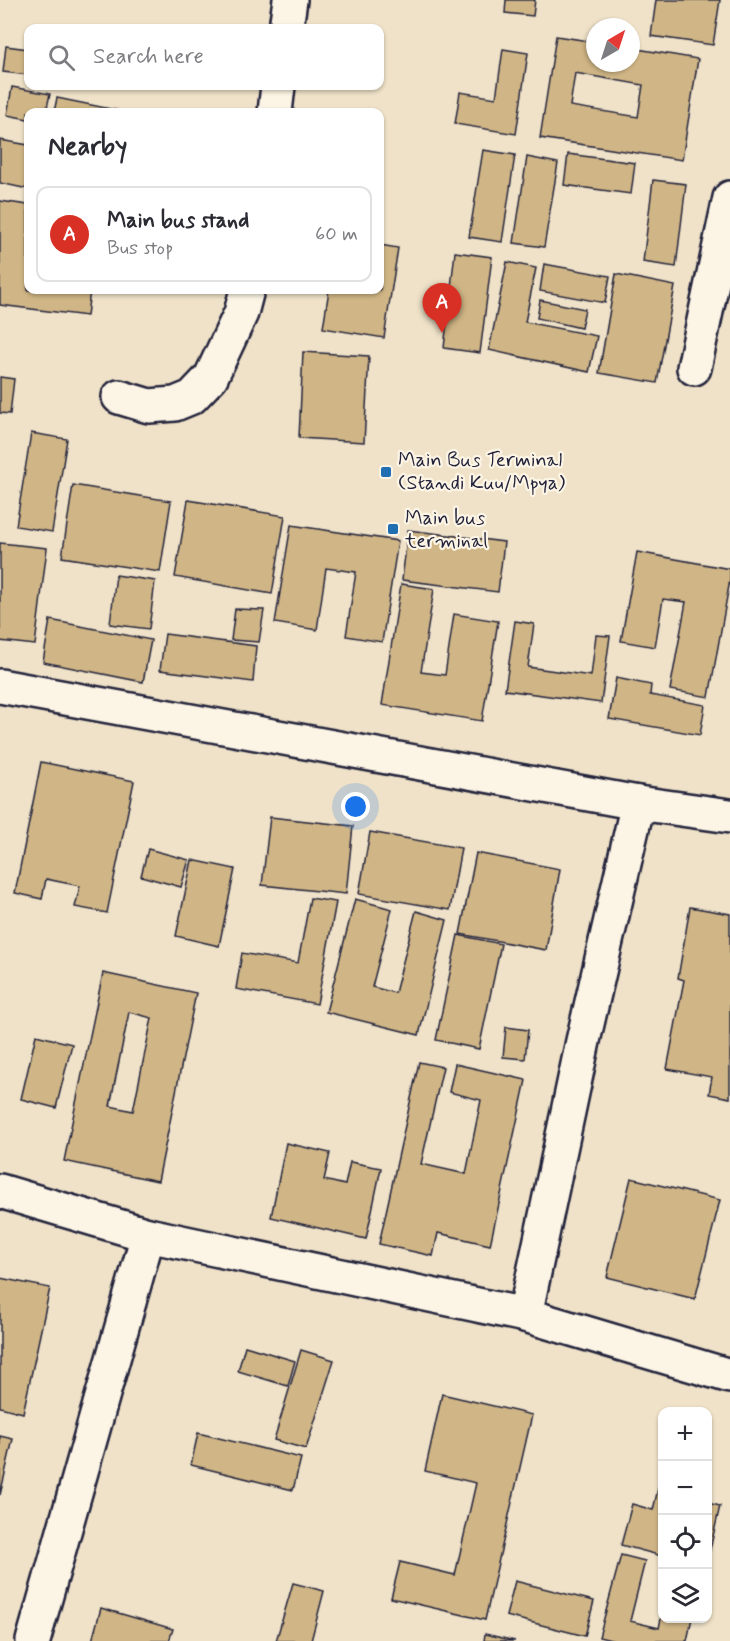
<!DOCTYPE html>
<html lang="en">
<head>
<meta charset="utf-8">
<style>
  :root { --surface:#fff; --page:#f7f7f7; --text:#2b2b33; --muted:#7c7c81; --line:#e1e1e2; --accent:#d93025 }
  body { margin:0; font-family:Mynerve,sans-serif; background:var(--page); color:var(--text) }
  .controls { position:absolute; right:18px; bottom:18px; display:grid; overflow:hidden; border-radius:12px; box-shadow:0 2px 4px #0004 }
  .controls button { width:54px; height:54px; display:grid; place-items:center; padding:0; border:0; border-bottom:2px solid var(--line); background:var(--surface); color:var(--text); font:30px sans-serif }
  .compass { position:absolute; left:586px; top:18px; width:54px; height:54px; border-radius:50%; background:var(--surface); box-shadow:0 2px 4px #0004; rotate:39deg }
  .you { position:absolute; left:356px; top:807px; width:21px; height:21px; margin:-15px; border:4px solid #fff; border-radius:50%; background:#1a73e8; box-shadow:0 0 0 9px #1a73e833 }
  .badge { display:grid; place-items:center; width:39px; height:39px; border-radius:50%; background:var(--accent); color:#fff; font-size:20px; font-weight:700 }
  .pin { position:absolute; translate:-50% -50px; filter:drop-shadow(0 2px 3px #0008) }
  .pin::after { content:''; position:absolute; top:32px; width:21px; height:18px; background:inherit; clip-path:polygon(0 0,100% 0,50% 100%) }
  .list { margin:0; padding:0; list-style:none }
  h2 { display:flex; justify-content:space-between; align-items:center; height:78px; margin:0; padding:0 24px; font-size:26px }
  h2 small { font-size:20px; font-weight:400; color:var(--muted) }
  .list li { display:grid; grid-template-columns:39px 1fr auto; gap:18px; align-items:center; box-sizing:border-box; height:96px; margin:0 12px 12px; padding:0 12px; border:2px solid var(--line); border-radius:12px }
  .list b { display:block; font-size:22px; white-space:nowrap }
  .list p { margin:0; font-size:20px; white-space:nowrap; color:var(--muted) }
  .list em { font-size:20px; font-style:normal; color:var(--muted) }
  .icon { flex:none; width:33px; height:33px; fill:none; stroke:currentColor; stroke-width:2; stroke-linecap:round; stroke-linejoin:round }
  .map { position:relative; flex:none; width:730px; height:1641px; overflow:hidden }
  .search { position:absolute; background:var(--surface); box-shadow:0 2px 4px #0004; left:24px; top:24px; width:360px; height:66px; display:flex; align-items:center; gap:15px; box-sizing:border-box; padding:0 21px; border-radius:12px; color:var(--muted); font-size:22px }
  .panel { position:absolute; background:var(--surface); box-shadow:0 2px 4px #0004; left:24px; top:108px; width:360px; height:186px; border-radius:12px }
  .map>svg:first-child { display:block }
  .building { fill:#d0b686; stroke:#22223b; stroke-width:1.5; fill-rule:evenodd }
  .lines { fill:none; stroke-linecap:round; stroke-linejoin:round }
  .minor-casing { stroke:#22223b; stroke-width:38 }
  .minor { stroke:#fcf5e5; stroke-width:33 }
  .poi-dot { fill:#1f6fb2; stroke:#fcf5e5; stroke-width:2 }
  .labels { text-anchor:middle; dominant-baseline:central; stroke-width:4.5; stroke-linejoin:round; paint-order:stroke }
  .poi-label { font-size:20px; fill:#22223b; stroke:#fcf5e5; text-anchor:start }
</style>
</head>
<body>
<div class="map">
<svg width="730" height="1641" viewBox="0 0 730 1641">
  <rect width="100%" height="100%" fill="#efe2c8"/>
  <filter id="ink" filterUnits="userSpaceOnUse"><feTurbulence type="fractalNoise" baseFrequency=".0167" numOctaves="2"/><feDisplacementMap in="SourceGraphic" scale="12" xChannelSelector="R" yChannelSelector="G"/><feConvolveMatrix kernelMatrix="1 2 1 2 8 2 1 2 1" color-interpolation-filters="sRGB"/></filter>
  <g filter="url(#ink)">
    <g class="building">
      <polygon points="506,0 535,0 533,16 505,13"/>
      <polygon points="656,0 720,0 713,45 651,36"/>
      <path d="M 556,36 L 595,42 L 595,63 L 631,63 L 631,48 L 698,59 L 682,160 L 540,138 ZM 575,73 L 643,85 L 638,117 L 570,106 Z"/>
      <polygon points="6,46 28,49 28,75 3,72"/>
      <polygon points="503,49 528,53 516,134 455,124 460,92 496,98"/>
      <polygon points="12,87 50,94 46,112 28,112 28,119 7,115"/>
      <polygon points="57,98 121,111 121,112 54,112"/>
      <polygon points="0,140 28,145 28,189 0,183"/>
      <polygon points="483,150 515,155 502,242 469,237"/>
      <polygon points="568,154 635,163 631,194 564,185"/>
      <polygon points="527,157 558,163 544,247 514,243"/>
      <polygon points="653,180 686,184 676,267 643,262"/>
      <polygon points="0,201 28,205 28,290 90,290 87,316 0,305"/>
      <polygon points="380,245 398,248 384,338 323,328 329,290 380,290"/>
      <polygon points="455,252 492,257 480,353 444,348"/>
      <polygon points="507,262 536,268 525,322 597,336 589,372 489,350"/>
      <polygon points="544,264 610,276 605,303 540,291"/>
      <polygon points="616,274 675,286 657,383 599,373"/>
      <polygon points="540,300 585,309 581,328 537,318"/>
      <polygon points="303,352 369,356 364,442 299,438"/>
      <polygon points="0,377 14,379 10,414 0,413"/>
      <polygon points="31,433 67,439 52,532 16,526"/>
      <polygon points="73,485 171,501 160,572 62,557"/>
      <polygon points="188,500 285,516 272,594 175,577"/>
      <polygon points="291,525 398,541 382,642 346,636 356,572 326,568 317,630 275,623"/>
      <polygon points="408,530 504,542 498,592 402,580"/>
      <polygon points="0,543 47,548 35,645 0,641"/>
      <polygon points="637,552 730,569 730,580 709,697 670,690 686,602 663,599 655,647 621,641"/>
      <polygon points="116,575 155,581 149,629 110,624"/>
      <polygon points="401,584 434,589 421,672 445,675 454,614 498,621 482,721 382,705"/>
      <polygon points="235,609 264,610 259,642 231,640"/>
      <polygon points="50,620 151,640 143,682 43,662"/>
      <polygon points="515,621 534,624 528,667 591,676 596,635 610,636 601,703 505,690"/>
      <polygon points="165,634 256,646 253,682 160,670"/>
      <polygon points="616,678 651,685 650,695 705,705 700,735 609,719"/>
      <polygon points="41,762 134,781 107,913 75,907 80,886 46,879 42,899 15,893"/>
      <polygon points="270,817 353,826 346,894 262,885"/>
      <polygon points="370,832 461,848 450,910 359,894"/>
      <polygon points="148,849 189,860 181,887 141,876"/>
      <polygon points="476,853 560,869 546,950 460,934"/>
      <polygon points="192,860 235,869 219,946 176,936"/>
      <polygon points="310,898 336,902 317,1004 236,989 242,953 298,963"/>
      <polygon points="355,899 392,909 372,987 395,993 416,911 447,920 419,1035 326,1012"/>
      <polygon points="690,907 730,914 730,1098 709,1094 712,1077 667,1069 684,980 678,978"/>
      <polygon points="458,935 501,944 479,1049 436,1040"/>
      <path d="M 103,973 L 196,993 L 158,1181 L 64,1161 ZM 129,1012 L 152,1018 L 133,1111 L 110,1106 Z"/>
      <polygon points="506,1027 528,1030 525,1059 503,1057"/>
      <polygon points="36,1035 72,1044 56,1108 21,1099"/>
      <polygon points="419,1062 443,1067 421,1164 466,1174 481,1100 449,1092 455,1064 526,1080 490,1245 438,1233 433,1256 379,1244"/>
      <polygon points="286,1143 330,1153 324,1180 345,1185 350,1162 381,1168 366,1239 271,1217"/>
      <polygon points="631,1178 720,1200 695,1299 607,1277"/>
      <polygon points="0,1278 50,1288 23,1413 0,1407"/>
      <polygon points="245,1346 295,1361 288,1386 238,1371"/>
      <polygon points="301,1350 334,1360 306,1449 274,1440"/>
      <polygon points="442,1394 532,1415 485,1620 391,1598 400,1562 455,1575 476,1483 425,1471"/>
      <polygon points="198,1433 301,1458 293,1490 191,1465"/>
      <polygon points="0,1436 13,1439 0,1495"/>
      <polygon points="662,1472 662,1556 621,1545 632,1504 653,1510"/>
      <polygon points="708,1503 720,1506 708,1558"/>
      <polygon points="621,1555 645,1561 630,1621 659,1628 662,1614 662,1618 692,1618 687,1641 615,1641 599,1637"/>
      <polygon points="515,1581 594,1601 585,1636 506,1616"/>
      <polygon points="293,1583 324,1591 311,1641 276,1641"/>
      <polygon points="101,1608 173,1629 169,1641 92,1641"/>
      <polygon points="485,1634 515,1641 484,1641"/>
    </g>
    <g class="lines">
      <defs>
        <g id="minor">
          <polyline points="286,28 290,0"/>
          <polyline points="275,112 278,86"/>
          <polyline points="694,368 730,198"/>
          <polyline points="119,397 149,406 175,404 192,397 211,377 241,313 247,290"/>
          <polyline points="0,686 638,803 730,816"/>
          <polyline points="0,1191 148,1235 525,1315 730,1376"/>
          <polyline points="525,1315 583,1041 638,803"/>
          <polyline points="33,1641 148,1235"/>
        </g>
      </defs>
      <use href="#minor" class="minor-casing"/>
      <use href="#minor" class="minor"/>
    </g>
  </g>
  <g class="poi-dot">
    <rect x="380" y="466" width="12" height="12" rx="3"/>
    <rect x="387" y="523" width="12" height="12" rx="3"/>
  </g>
  <g class="labels">
    <g class="poi-label">
      <text x="398" y="460">Main Bus Terminal<tspan x="398" dy="23">(Standi Kuu/Mpya)</tspan></text>
      <text x="405" y="518">Main bus<tspan x="405" dy="23">terminal</tspan></text>
    </g>
  </g>
</svg>
<div class="controls">
<button>+</button>
<button>−</button>
<button><svg class="icon" aria-label="locate" viewBox="0 0 24 24"><circle cx="12" cy="12" r="6"/><path d="M12 2v4M12 18v4M2 12h4M18 12h4"/></svg></button>
<button><svg class="icon" aria-label="layers" viewBox="0 0 24 24"><path d="M12 4l9 5-9 5-9-5zM3 14l9 5 9-5"/></svg></button>
</div>
<svg class="compass" viewBox="-18 -18 36 36"><path d="M0-13l5 13h-10z" fill="#e53935"/><path d="M0 13l5-13h-10z" fill="#7c7c81"/></svg>
<div class="you"></div>
<div class="pin badge" style="left:442px;top:333px">A</div>
<div class="search"><svg class="icon" aria-label="search" viewBox="0 0 24 24"><circle cx="10" cy="10" r="6"/><path d="M15 15l6 6"/></svg>Search here</div>
<section class="panel">
<h2>Nearby<small></small></h2>
<ul class="list">
<li><span class="badge">A</span><div><b>Main bus stand</b><p>Bus stop</p></div><em>60 m</em></li>
</ul>
</section>
</div>
</body>
</html>
